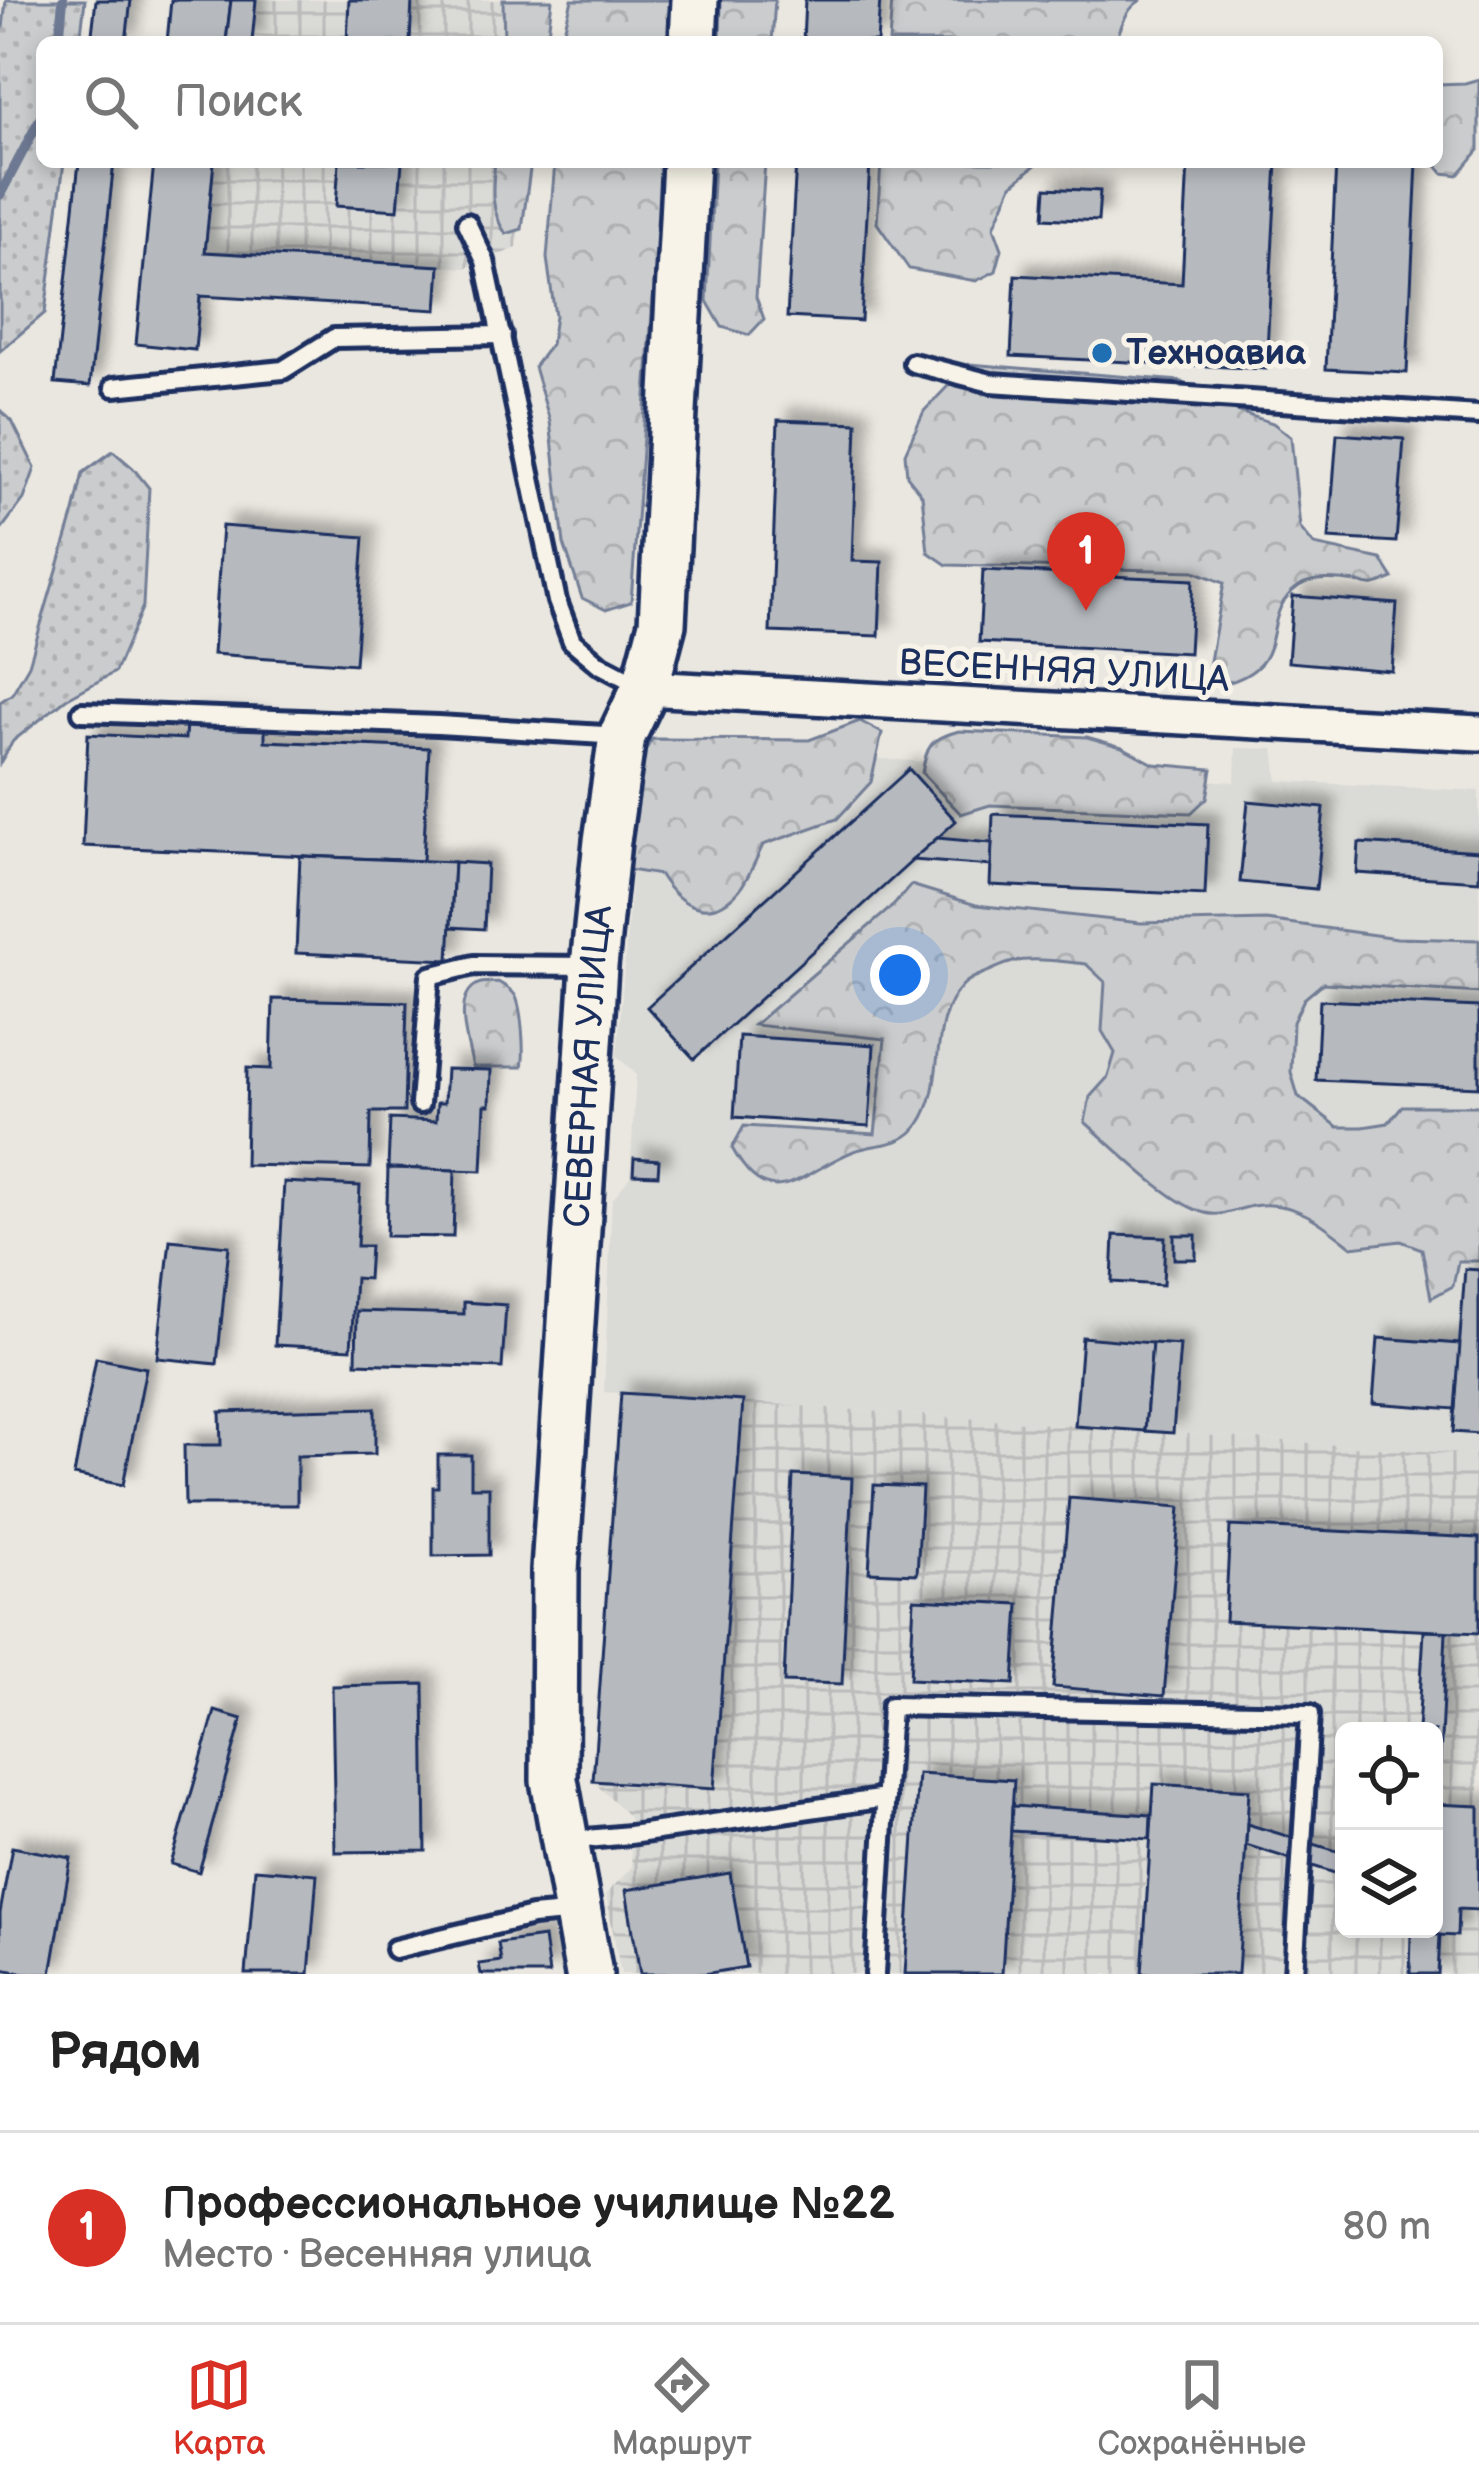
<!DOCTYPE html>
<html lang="ru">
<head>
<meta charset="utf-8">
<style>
  :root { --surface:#fff; --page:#f6f6f6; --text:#222; --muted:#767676; --line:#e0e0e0; --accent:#d93025 }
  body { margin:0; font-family:"Balsamiq Sans",sans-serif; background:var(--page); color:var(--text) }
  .controls { position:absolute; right:36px; bottom:36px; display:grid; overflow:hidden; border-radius:18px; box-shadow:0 6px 18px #0003 }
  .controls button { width:108px; height:108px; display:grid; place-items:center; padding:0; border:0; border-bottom:3px solid var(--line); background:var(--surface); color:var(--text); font:60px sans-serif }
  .you { position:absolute; left:900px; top:975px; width:42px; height:42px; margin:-30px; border:9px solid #fff; border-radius:50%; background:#1a73e8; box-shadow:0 0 0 18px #1a73e833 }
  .badge { display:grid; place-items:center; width:78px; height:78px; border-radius:50%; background:var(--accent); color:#fff; font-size:39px; font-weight:700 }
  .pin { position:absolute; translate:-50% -99px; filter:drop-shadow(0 3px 6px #0008) }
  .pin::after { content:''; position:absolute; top:63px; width:42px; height:36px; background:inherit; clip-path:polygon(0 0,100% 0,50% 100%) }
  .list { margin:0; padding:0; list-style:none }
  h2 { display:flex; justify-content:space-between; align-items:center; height:156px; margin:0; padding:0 48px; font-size:51px }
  h2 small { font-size:39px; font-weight:400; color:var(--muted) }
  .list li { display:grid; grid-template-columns:78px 1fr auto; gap:36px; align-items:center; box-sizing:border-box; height:192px; padding:0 48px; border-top:3px solid var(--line) }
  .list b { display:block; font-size:45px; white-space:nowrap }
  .list p { margin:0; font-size:39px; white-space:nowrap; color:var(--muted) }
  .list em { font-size:39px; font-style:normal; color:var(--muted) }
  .icon { flex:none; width:66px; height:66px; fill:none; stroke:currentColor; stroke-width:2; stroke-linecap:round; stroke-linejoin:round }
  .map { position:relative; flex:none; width:1479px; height:1974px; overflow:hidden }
  .search { position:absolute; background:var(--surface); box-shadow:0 6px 18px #0003; left:36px; right:36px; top:36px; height:132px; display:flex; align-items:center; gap:30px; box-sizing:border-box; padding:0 42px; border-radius:18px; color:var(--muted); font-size:45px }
  .sheet { height:348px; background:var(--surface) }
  nav { display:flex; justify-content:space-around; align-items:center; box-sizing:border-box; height:168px; border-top:3px solid var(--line); background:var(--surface); font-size:33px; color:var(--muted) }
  nav a { display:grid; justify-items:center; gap:6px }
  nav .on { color:var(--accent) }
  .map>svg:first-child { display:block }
  .built { fill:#dadad6 }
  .industrial { fill:url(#industrial-grid); fill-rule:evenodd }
  .grass { fill:url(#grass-dots); stroke:#737e96; stroke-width:3 }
  .forest { fill:url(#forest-crowns); stroke:#737e96; stroke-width:3 }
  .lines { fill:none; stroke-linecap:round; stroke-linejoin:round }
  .stream { stroke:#6d7892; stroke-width:10 }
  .building { fill:#b6babf; stroke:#1b2f5e; stroke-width:3; filter:url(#shadow) }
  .lane-casing { stroke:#1b2f5e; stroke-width:26 }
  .street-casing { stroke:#1b2f5e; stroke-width:42 }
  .secondary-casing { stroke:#1b2f5e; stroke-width:54 }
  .lane { stroke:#f7f3e8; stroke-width:16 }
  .street { stroke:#f7f3e8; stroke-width:33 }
  .secondary { stroke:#f7f3e8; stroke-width:45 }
  .poi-dot { fill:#1f6fb2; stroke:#f7f3e8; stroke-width:4.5 }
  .labels { text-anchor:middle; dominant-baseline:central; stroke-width:10; stroke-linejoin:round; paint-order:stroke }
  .poi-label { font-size:36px; font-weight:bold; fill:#1b2f5e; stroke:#f7f3e8; text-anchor:start }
  .street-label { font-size:36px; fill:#1b2f5e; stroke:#f7f3e8 }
</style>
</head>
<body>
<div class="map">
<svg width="1479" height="1974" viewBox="0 0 1479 1974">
  <defs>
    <pattern id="industrial-grid" width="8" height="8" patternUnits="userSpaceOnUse" patternTransform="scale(3)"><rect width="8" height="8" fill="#dadad6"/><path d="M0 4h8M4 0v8" fill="none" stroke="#babbba"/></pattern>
    <pattern id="grass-dots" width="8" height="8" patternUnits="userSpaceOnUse" patternTransform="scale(3)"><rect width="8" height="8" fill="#cbcccd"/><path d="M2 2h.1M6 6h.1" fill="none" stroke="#aeb0b2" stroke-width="1.8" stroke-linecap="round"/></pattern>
    <pattern id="forest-crowns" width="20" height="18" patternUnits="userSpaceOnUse" patternTransform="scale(3)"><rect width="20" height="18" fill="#cbcccd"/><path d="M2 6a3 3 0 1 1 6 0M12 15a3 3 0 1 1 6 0" fill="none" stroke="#aeb0b2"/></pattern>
    <filter id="shadow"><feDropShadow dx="11" dy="-11" stdDeviation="6" flood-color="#0004"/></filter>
  </defs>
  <rect width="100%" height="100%" fill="#eae7e0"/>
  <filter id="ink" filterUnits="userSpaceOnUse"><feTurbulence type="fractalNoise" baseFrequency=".00833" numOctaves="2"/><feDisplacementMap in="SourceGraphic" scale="24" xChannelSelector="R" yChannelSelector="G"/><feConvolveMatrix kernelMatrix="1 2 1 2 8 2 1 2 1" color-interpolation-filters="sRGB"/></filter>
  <g filter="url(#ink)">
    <polygon class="built" points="699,747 1235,782 1236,748 1274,749 1278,781 1479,791 1479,1455 604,1392 612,1200 630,1177 636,1074 617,1056 636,822"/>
    <g class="industrial">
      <polygon points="231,0 537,0 534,42 226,42"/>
      <polygon points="214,162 524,162 517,248 465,268 205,252"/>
      <path d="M 621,1393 L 1479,1455 L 1479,1974 L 621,1974 L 606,1894 L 632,1867 L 629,1817 L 593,1781 ZM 1344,1731 L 1434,1731 L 1434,1929 L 1344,1929 Z"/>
    </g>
    <g class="grass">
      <polygon points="6,0 85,0 80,42 42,42 42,162 64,162 45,313 0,351 0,35 3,28"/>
      <polygon points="0,410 12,421 35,468 24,499 0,531"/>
      <polygon points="113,451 133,468 149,488 143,606 115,672 66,699 13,741 0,763 0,702 12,694 29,665 74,512 83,473"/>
    </g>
    <g class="forest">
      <polygon points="503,0 552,0 547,42 504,42"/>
      <polygon points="572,0 674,0 671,42 561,42"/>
      <polygon points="721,0 775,0 772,42 720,42"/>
      <path d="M 892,0 L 1142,0 C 1126,7 1121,27 1116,42 L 889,42 Z"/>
      <polygon points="1479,79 1479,150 1458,175 1443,173 1434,162 1437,162 1437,84 1465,83"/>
      <path d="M 495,162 L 531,162 L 522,229 L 506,234 C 490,212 492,188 495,162 Z"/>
      <polygon points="555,162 663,162 631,602 606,610 582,598 564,544 550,421 534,367 551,344 555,316 547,258"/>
      <polygon points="714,162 765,162 756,297 764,319 749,335 722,327 707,301"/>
      <polygon points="881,162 1039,162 1012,185 994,227 1002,249 996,271 976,281 909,269 877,223"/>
      <path d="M 969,364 L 1180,381 L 1230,409 L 1273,423 L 1291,437 L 1300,528 L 1314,545 L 1381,559 L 1393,578 C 1387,580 1381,584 1374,585 C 1369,586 1361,583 1356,582 C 1340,579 1312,577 1299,586 C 1256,616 1294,661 1230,682 L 1208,672 L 1224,583 L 1194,571 L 947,565 L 928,552 L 922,495 L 907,476 L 905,453 L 924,411 Z"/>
      <path d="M 860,721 L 882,733 L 871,782 L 837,819 L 763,845 C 756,859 749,877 740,889 C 711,924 679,906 660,875 L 623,869 L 626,784 L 652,739 L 809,740 Z"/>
      <path d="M 959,731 L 1087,737 L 1122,747 L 1154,764 L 1212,769 L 1207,798 L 1191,813 L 990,805 L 961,814 L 922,773 C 927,745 930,739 959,731 Z"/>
      <path d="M 911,885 L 976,905 L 1141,923 L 1266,920 L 1397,938 L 1479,940 L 1479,993 L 1323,983 L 1304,999 L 1293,1022 L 1291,1072 L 1298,1096 L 1338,1127 L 1363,1127 L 1388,1123 L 1402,1106 L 1479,1106 L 1479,1261 L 1458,1261 L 1453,1286 L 1431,1298 L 1422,1249 L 1401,1241 L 1352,1247 C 1324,1225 1298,1202 1260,1205 C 1242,1206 1223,1218 1205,1213 C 1171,1205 1114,1147 1085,1122 L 1090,1097 L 1108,1077 L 1115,1053 L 1102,1031 L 1105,982 L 1086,964 C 1064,962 1035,957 1013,962 C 1004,964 995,969 987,972 C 978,976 970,978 963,985 C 926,1023 948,1082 919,1124 C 902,1148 879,1142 854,1151 C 802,1171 771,1220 732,1148 L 744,1126 L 875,1134 L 885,1039 L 754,1025 L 894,905 Z"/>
      <path d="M 498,982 C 505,986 510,988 515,995 C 522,1007 525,1053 522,1067 L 473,1067 C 469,1048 451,996 478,984 C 484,981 491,983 498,982 Z"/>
    </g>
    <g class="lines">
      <g class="stream">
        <polyline points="59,42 63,0"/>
        <polyline points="0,195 42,115"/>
      </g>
    </g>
    <g class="building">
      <polygon points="96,0 131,0 126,42 91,42"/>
      <polygon points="171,0 231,0 226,42 167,42"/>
      <polygon points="231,0 256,0 252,42 226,42"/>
      <polygon points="349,0 412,0 410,42 347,42"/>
      <polygon points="805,0 880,0 877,42 803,42"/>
      <polygon points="79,162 114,162 90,386 55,383"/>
      <polygon points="154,162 214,162 205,252 440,266 437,310 200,296 195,350 136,344"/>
      <polygon points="339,162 402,162 398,210 336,206"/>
      <polygon points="796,162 870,162 861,321 787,317"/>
      <polygon points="1188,162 1277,162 1266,369 1011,356 1015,275 1182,284"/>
      <polygon points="1336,162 1417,162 1407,373 1326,369"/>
      <polygon points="1046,188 1100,191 1098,221 1044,218"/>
      <polygon points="778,420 857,423 852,561 882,562 879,636 770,632"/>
      <polygon points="1337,434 1404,439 1396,542 1329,538"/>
      <polygon points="222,526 364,537 355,664 213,654"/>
      <polygon points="983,570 1193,580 1189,653 979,642"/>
      <polygon points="1293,596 1397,604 1392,671 1288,662"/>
      <polygon points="186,721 265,724 265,741 429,748 423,861 83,846 88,734 185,739"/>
      <polygon points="909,769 956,821 694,1059 647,1007"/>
      <polygon points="1248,801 1324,808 1316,889 1240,882"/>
      <polygon points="993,814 1208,824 1205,895 990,885"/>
      <polygon points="937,838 992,843 991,866 912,860"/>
      <polygon points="1359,843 1479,851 1479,881 1357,873"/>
      <polygon points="300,856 454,862 449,960 296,953"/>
      <polygon points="454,862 487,864 484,929 451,927"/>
      <polygon points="273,999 407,1002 404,1112 371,1112 370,1168 245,1165 247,1068 271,1069"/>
      <polygon points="1320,1000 1479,1007 1479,1087 1316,1080"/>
      <polygon points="739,1036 874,1045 869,1126 734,1117"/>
      <polygon points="446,1069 491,1070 490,1105 485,1105 482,1171 388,1168 390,1119 436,1121 437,1103 444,1103"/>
      <polygon points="634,1158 659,1160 658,1175 633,1174"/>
      <polygon points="388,1168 455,1170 453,1237 386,1236"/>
      <polygon points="284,1182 360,1186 357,1246 370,1246 368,1279 355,1278 351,1349 275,1345"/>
      <polygon points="1114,1235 1165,1237 1163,1285 1112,1282"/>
      <rect x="1174" y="1235" width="22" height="24"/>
      <polygon points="170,1240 229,1246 217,1364 157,1358"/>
      <polygon points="1465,1269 1479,1270 1479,1434 1453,1432"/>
      <polygon points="464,1302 506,1305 502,1368 356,1363 357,1311 464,1314"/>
      <polygon points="1082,1337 1152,1343 1145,1431 1075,1426"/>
      <polygon points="1378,1338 1460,1344 1455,1409 1373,1403"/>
      <polygon points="1152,1343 1180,1345 1173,1433 1145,1431"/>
      <polygon points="96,1358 146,1368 123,1485 74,1475"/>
      <polygon points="621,1393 743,1401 714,1789 593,1781"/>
      <polygon points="375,1408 375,1454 297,1456 297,1505 185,1505 184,1445 221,1445 220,1412"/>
      <polygon points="438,1455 471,1455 471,1487 489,1487 489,1555 433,1556 433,1487 438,1487"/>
      <polygon points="793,1475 852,1478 842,1684 784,1682"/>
      <polygon points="874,1485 922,1487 917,1574 869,1572"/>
      <polygon points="1069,1498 1180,1507 1164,1696 1053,1687"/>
      <polygon points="1230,1526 1479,1538 1479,1633 1225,1621"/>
      <polygon points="914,1599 1019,1604 1014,1684 910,1679"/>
      <polygon points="1424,1631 1446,1632 1438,1804 1434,1804 1434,1731 1418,1731"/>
      <polygon points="424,1684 426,1851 335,1852 332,1686"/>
      <polygon points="215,1711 242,1719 199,1872 171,1864"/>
      <polygon points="918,1774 1014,1780 1002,1974 905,1974"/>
      <polygon points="1154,1784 1249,1790 1238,1974 1142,1974"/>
      <polygon points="1434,1804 1479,1806 1479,1910 1458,1909 1457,1936 1376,1932 1376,1929 1434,1929"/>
      <polygon points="1012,1806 1151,1815 1150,1839 1011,1831"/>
      <polygon points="1247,1824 1344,1853 1344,1876 1246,1845"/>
      <polygon points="12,1847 71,1858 51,1974 30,1974 0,1969 0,1913"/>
      <polygon points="255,1869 317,1874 309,1974 246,1974"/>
      <polygon points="730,1873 746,1967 704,1974 640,1974 626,1890"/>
      <polygon points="1411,1934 1440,1935 1438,1974 1410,1974"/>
      <polygon points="544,1937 549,1974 481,1974 479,1964 501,1961 498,1943"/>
    </g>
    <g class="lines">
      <defs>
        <g id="lane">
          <polyline points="467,223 485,261 557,601 572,641 599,664 641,686"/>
          <polyline points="913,363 991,383 1479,415"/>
          <polyline points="114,387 283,370 334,338 502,335"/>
          <polyline points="82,712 438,725 621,736"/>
          <polyline points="420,1104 430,976 474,965 592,966"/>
          <polyline points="566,1841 630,1835 886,1798"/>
          <polyline points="395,1949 532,1916 576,1912"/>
          <polyline points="875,1974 891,1706 1310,1714 1294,1974"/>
        </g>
        <polyline id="street" points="645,688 1479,733"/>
        <g id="secondary">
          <polyline points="693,42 695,0"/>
          <path id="s1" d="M 589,1974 L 554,1780 L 555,1571 L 594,966 L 607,841 L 622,736 L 645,688 L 662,624 L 686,162"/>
        </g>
      </defs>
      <use href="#lane" class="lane-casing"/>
      <use href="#street" class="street-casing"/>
      <use href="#secondary" class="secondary-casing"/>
      <use href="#lane" class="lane"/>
      <use href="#street" class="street"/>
      <use href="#secondary" class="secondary"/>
    </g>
  </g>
  <circle class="poi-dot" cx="1102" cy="353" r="12"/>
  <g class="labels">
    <g class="poi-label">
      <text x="1126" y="353">Техноавиа</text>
    </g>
    <g class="street-label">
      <text transform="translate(1064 672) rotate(3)">ВЕСЕННЯЯ УЛИЦА</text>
      <text stroke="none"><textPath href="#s1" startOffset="912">СЕВЕРНАЯ УЛИЦА</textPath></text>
    </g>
  </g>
</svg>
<div class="controls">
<button><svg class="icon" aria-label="locate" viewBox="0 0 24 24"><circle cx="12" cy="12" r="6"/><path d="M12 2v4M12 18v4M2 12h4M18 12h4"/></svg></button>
<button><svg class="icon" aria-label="layers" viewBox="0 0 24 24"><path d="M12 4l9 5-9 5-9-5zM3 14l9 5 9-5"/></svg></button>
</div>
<div class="you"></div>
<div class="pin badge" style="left:1086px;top:611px">1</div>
<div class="search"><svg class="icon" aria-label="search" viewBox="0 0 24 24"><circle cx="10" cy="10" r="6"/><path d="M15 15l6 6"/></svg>Поиск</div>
</div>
<section class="sheet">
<h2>Рядом<small></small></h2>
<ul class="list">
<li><span class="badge">1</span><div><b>Профессиональное училище №22</b><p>Место · Весенняя улица</p></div><em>80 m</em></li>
</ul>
</section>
<nav>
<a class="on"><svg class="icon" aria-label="map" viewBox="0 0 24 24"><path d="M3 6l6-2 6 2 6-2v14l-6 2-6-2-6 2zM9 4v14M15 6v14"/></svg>Карта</a>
<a><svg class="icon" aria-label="directions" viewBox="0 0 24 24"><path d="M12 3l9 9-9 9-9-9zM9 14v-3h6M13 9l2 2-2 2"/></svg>Маршрут</a>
<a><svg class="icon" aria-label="saved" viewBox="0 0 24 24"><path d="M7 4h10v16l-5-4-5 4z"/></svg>Сохранённые</a>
</nav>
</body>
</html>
